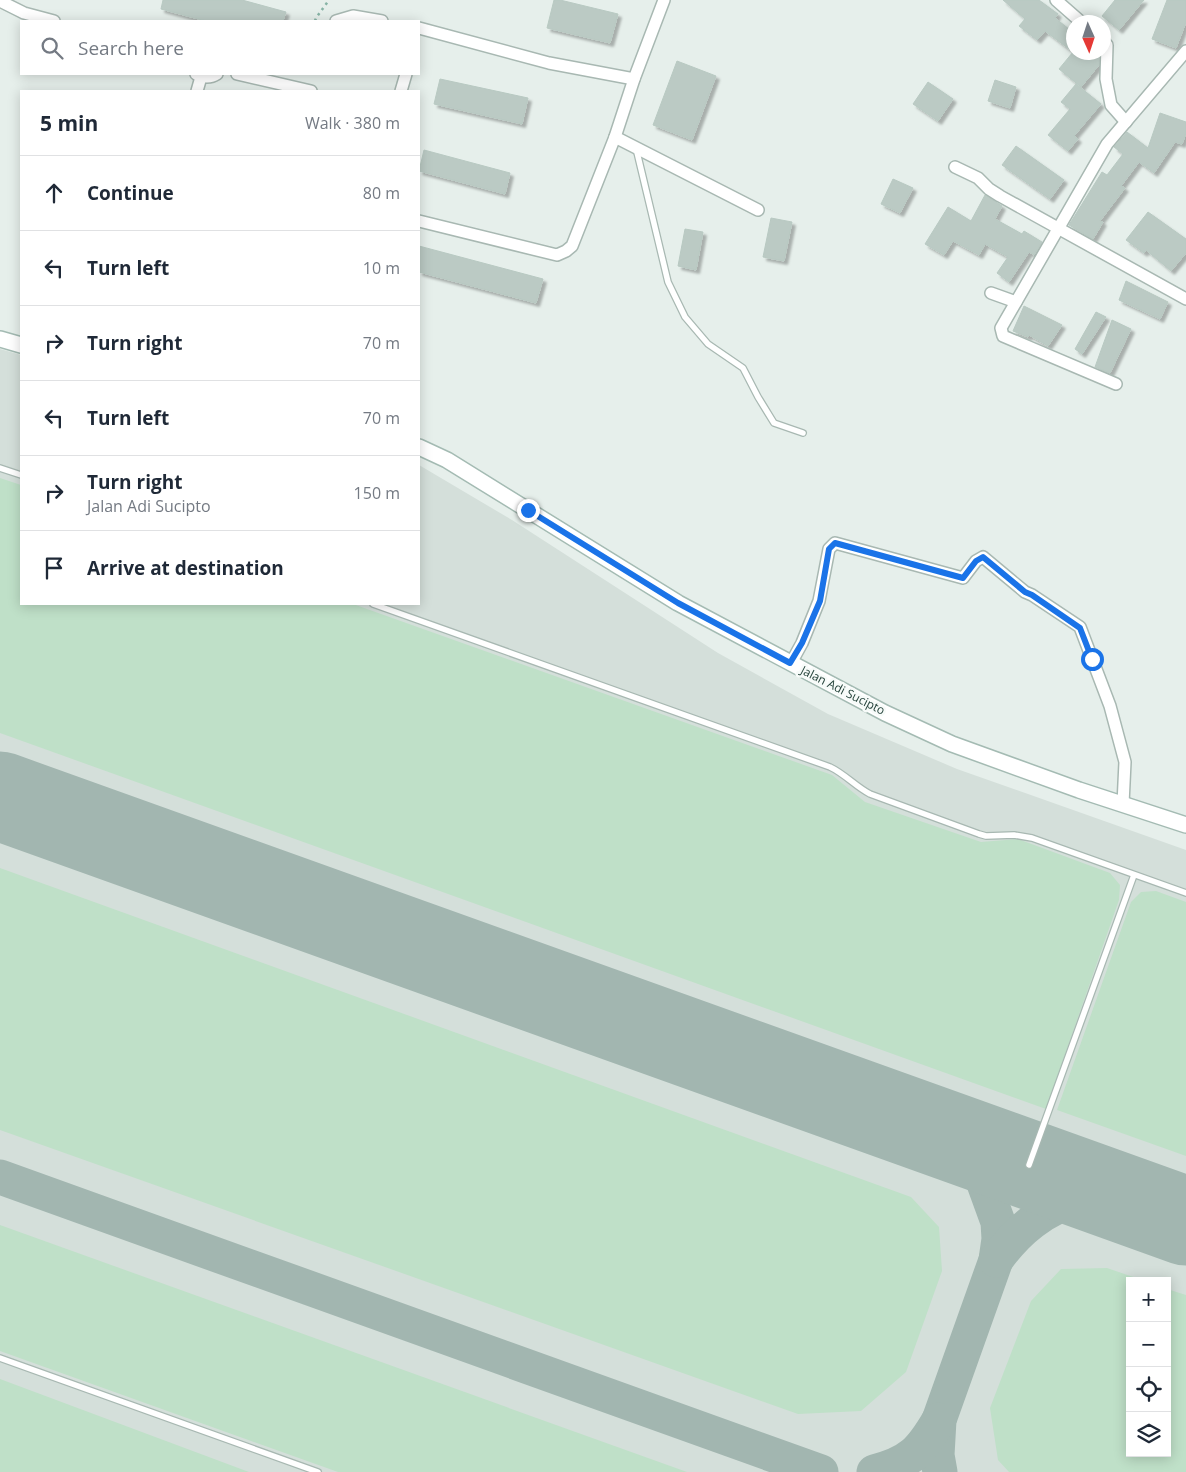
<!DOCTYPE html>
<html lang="en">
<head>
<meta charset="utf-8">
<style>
  :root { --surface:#fff; --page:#f6f6f7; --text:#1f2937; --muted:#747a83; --line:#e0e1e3 }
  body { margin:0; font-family:"Open Sans",sans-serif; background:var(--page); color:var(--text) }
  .controls { position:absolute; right:15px; bottom:15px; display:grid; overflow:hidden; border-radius:0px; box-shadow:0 2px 12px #0003 }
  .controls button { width:45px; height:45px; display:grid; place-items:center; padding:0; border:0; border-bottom:1px solid var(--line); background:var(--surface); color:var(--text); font:25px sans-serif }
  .compass { position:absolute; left:1066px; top:15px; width:45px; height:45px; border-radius:50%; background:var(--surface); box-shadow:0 2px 12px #0003; rotate:177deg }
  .stop { position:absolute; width:15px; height:15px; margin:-11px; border:4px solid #1a73e8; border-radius:50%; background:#fff }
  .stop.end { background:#1a73e8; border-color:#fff; box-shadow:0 1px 5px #0008 }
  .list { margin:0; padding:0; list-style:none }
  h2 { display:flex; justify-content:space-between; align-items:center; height:65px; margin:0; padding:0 20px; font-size:21px }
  h2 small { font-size:16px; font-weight:400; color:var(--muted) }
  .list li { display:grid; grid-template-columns:32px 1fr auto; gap:15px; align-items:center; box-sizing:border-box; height:75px; padding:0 20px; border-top:1px solid var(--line) }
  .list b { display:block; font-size:19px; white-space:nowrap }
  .list p { margin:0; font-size:16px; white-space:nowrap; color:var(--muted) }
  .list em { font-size:16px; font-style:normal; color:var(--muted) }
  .icon { flex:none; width:28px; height:28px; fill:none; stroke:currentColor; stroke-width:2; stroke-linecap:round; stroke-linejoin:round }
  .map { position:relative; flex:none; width:1186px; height:1472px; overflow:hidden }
  .search { position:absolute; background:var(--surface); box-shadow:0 2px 12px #0003; left:20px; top:20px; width:400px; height:55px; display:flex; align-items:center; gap:12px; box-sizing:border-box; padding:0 18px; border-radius:0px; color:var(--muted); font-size:19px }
  .panel { position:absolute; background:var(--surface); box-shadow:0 2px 12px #0003; left:20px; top:90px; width:400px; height:515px; border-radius:0px }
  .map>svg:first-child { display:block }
  .built { fill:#d4dfda; fill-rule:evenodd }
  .green { fill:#bfe0c8 }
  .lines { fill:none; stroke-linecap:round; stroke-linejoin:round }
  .taxiway { stroke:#a2b6b0; stroke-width:35 }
  .runway { stroke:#a2b6b0; stroke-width:89 }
  .building { fill:#bbcac4; stroke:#b8c9c2; filter:url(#shadow) }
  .lane-casing { stroke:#a8b8b2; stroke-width:8 }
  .street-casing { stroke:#a8b8b2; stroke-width:14 }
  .secondary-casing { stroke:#a4bbb3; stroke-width:18 }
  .path { stroke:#86b3a5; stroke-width:2.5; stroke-dasharray:2.5 4; stroke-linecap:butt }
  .lane { stroke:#fff; stroke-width:5.5 }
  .street { stroke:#fff; stroke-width:11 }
  .secondary { stroke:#fff; stroke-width:15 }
  .route { stroke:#1a73e8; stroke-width:6 }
  .labels { text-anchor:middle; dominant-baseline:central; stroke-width:5; stroke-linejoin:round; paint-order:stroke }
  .street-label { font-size:12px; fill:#24423a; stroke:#f7fbf9 }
</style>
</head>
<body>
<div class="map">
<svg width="1186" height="1472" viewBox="0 0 1186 1472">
  <defs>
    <filter id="shadow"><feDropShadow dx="3.5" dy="3.5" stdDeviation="1" flood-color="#0004"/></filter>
  </defs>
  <rect width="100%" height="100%" fill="#e6efeb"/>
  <path class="built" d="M 0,349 L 21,355 L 21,604 L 419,604 L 419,465 L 512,520 L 718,653 L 828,714 L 957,769 L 1186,850 L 1186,1472 L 0,1472 ZM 1130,1281 L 1167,1281 L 1167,1453 L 1130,1453 Z"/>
  <g class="green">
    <polygon points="0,478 21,485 21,604 353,604 832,775 865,802 981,842 1018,839 1110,873 1120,885 1119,900 1046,1109 0,733"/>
    <polygon points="0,868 911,1197 939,1227 942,1271 906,1372 861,1411 798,1414 0,1130"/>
    <polygon points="1156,891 1186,902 1186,1156 1057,1110 1131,902 1141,892"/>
    <polygon points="0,1225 687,1472 338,1472 0,1351"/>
    <polygon points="1107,1268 1145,1281 1130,1281 1130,1453 1167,1453 1167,1289 1186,1295 1186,1472 1009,1472 998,1460 990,1408 1031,1301 1061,1269"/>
    <polygon points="0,1379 249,1472 0,1472"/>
  </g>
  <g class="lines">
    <g class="taxiway">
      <polyline points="931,1130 966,1155 982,1178 998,1222 999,1239 996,1260 939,1420 937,1455 940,1472"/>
      <polyline points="0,1177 821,1472"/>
      <path d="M 996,1260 C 1016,1232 1045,1206 1080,1200 C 1093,1197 1106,1198 1119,1198"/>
      <path d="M 874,1472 C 910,1463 921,1451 939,1420"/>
    </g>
    <polyline class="runway" points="0,796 1186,1221"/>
  </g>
  <g class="building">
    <polygon points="163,0 242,0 286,12 283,21 206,21 161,9"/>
    <polygon points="554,0 560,0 618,14 610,43 547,28"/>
    <polygon points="1003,0 1039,0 1058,14 1055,18 1074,33 1074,52 1095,52 1099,56 1099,65 1081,87 1059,69 1073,52 1045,31 1037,40 1019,26 1025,19"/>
    <polygon points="1115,0 1144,0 1119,30 1102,16"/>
    <polygon points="1167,0 1186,0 1186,22 1176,48 1152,39"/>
    <polygon points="677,61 716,76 692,140 653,125"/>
    <polygon points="440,79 528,98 522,124 434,104"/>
    <polygon points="995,80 1016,87 1010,108 988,101"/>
    <polygon points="928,82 953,99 938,121 913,104"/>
    <polygon points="1076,84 1101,104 1074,136 1078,139 1068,151 1048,135 1070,109 1061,102"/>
    <polygon points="1160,113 1186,122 1186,133 1182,144 1175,142 1154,173 1139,162 1121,186 1125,188 1100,221 1103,222 1093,239 1069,225 1102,172 1107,175 1123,154 1114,147 1127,132 1148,148"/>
    <polygon points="1016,146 1064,180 1050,199 1002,165"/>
    <polygon points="424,150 510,173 505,194 419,171"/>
    <polygon points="893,179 913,188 900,213 881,204"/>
    <polygon points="985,195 1002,206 995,219 1022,234 1024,231 1042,242 1034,255 1029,252 1009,282 997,273 1008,257 985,244 979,255 953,241 944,255 925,244 948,207 971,221"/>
    <polygon points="1148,212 1186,239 1186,253 1171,271 1146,250 1144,253 1126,240"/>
    <polygon points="771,218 792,222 784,261 763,257"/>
    <polygon points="685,229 703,232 696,270 678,266"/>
    <polygon points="419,246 543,279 536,303 419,272"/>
    <polygon points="1126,281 1168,302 1160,319 1119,300"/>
    <polygon points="1024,306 1062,325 1048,346 1029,335 1028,337 1013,331"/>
    <polygon points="1096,312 1106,317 1082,354 1075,349"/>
    <polygon points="1112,320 1131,329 1110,373 1095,367"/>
  </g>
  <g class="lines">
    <defs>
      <g id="lane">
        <polyline points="636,148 668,282 685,317 708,344 743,368 758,397 774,423 803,433"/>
        <polyline points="0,468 21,475"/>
        <path d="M 373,604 L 830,767 C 845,774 856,787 870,794 L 979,834 L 986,836 L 1014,835 L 1032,838 L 1186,893"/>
        <polyline points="1029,1165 1134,875"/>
        <polyline points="0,1358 318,1472"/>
      </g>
      <g id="street">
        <polyline points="664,0 634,79 615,137 758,210"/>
        <polyline points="1056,0 1081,22"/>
        <polyline points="0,1 24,13 54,21"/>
        <polyline points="336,21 353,16 382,21"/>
        <polyline points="419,28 549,63 634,79"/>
        <polyline points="1104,42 1107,45 1106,79 1111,105 1126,122"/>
        <path d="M 196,74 C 203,78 211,78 217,74"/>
        <polyline points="237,74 311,91"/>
        <polyline points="197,91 201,77"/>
        <polyline points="401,91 406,74"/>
        <polyline points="955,167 978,178 989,189 1000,196 1186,299"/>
        <polyline points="419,221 557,255 566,251 572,246 615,137"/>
        <polyline points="991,293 1016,302"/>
        <polyline points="1116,384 1003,336 1001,328 1107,144 1186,51"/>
        <polyline points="791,663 802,643 819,601 829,549 835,543 963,578 976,561 983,557 1025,592 1032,595 1080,627 1110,706 1125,762 1123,804"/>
      </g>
      <g id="secondary">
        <polyline points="0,339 21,345"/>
        <polyline points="419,447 447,460 678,603 885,713 952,744 1079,790 1186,825"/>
      </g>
    </defs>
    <use href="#lane" class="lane-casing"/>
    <use href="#street" class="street-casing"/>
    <use href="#secondary" class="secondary-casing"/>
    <polyline class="path" points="315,21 316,18 329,0"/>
    <use href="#lane" class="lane"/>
    <use href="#street" class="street"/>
    <use href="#secondary" class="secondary"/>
  </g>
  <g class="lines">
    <polyline class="route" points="528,510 678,603 790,663 802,643 820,601 829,549 835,543 963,578 976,561 983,557 1025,592 1032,595 1080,628 1092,659"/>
  </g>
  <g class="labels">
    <g class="street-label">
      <text transform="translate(843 690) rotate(27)">Jalan Adi Sucipto</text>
    </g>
  </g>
</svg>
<div class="controls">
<button>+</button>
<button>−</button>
<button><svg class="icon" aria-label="locate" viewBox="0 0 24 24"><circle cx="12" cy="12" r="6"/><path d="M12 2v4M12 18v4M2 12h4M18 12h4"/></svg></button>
<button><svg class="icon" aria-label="layers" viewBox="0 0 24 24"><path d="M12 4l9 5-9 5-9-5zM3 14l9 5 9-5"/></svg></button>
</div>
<svg class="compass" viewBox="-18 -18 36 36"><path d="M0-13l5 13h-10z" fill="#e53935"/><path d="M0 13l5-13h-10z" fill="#747a83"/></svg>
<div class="stop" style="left:1092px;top:659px"></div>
<div class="stop end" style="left:528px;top:510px"></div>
<div class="search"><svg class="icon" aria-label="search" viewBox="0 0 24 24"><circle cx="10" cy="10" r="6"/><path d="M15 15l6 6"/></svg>Search here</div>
<section class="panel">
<h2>5 min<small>Walk · 380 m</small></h2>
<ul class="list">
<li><svg class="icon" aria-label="ahead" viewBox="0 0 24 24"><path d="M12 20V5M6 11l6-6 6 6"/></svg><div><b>Continue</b></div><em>80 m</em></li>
<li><svg class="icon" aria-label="left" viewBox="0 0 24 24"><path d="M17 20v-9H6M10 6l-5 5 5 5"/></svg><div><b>Turn left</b></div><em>10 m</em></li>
<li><svg class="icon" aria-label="right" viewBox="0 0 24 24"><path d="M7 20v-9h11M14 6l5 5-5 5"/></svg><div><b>Turn right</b></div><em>70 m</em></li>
<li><svg class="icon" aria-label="left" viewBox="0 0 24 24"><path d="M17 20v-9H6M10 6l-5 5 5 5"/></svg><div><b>Turn left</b></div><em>70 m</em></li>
<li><svg class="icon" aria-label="right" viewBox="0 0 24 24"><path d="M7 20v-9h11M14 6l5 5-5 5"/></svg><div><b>Turn right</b><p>Jalan Adi Sucipto</p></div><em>150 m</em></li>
<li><svg class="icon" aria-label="arrive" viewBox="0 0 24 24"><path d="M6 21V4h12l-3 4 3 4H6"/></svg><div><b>Arrive at destination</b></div></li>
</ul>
</section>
</div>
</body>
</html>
